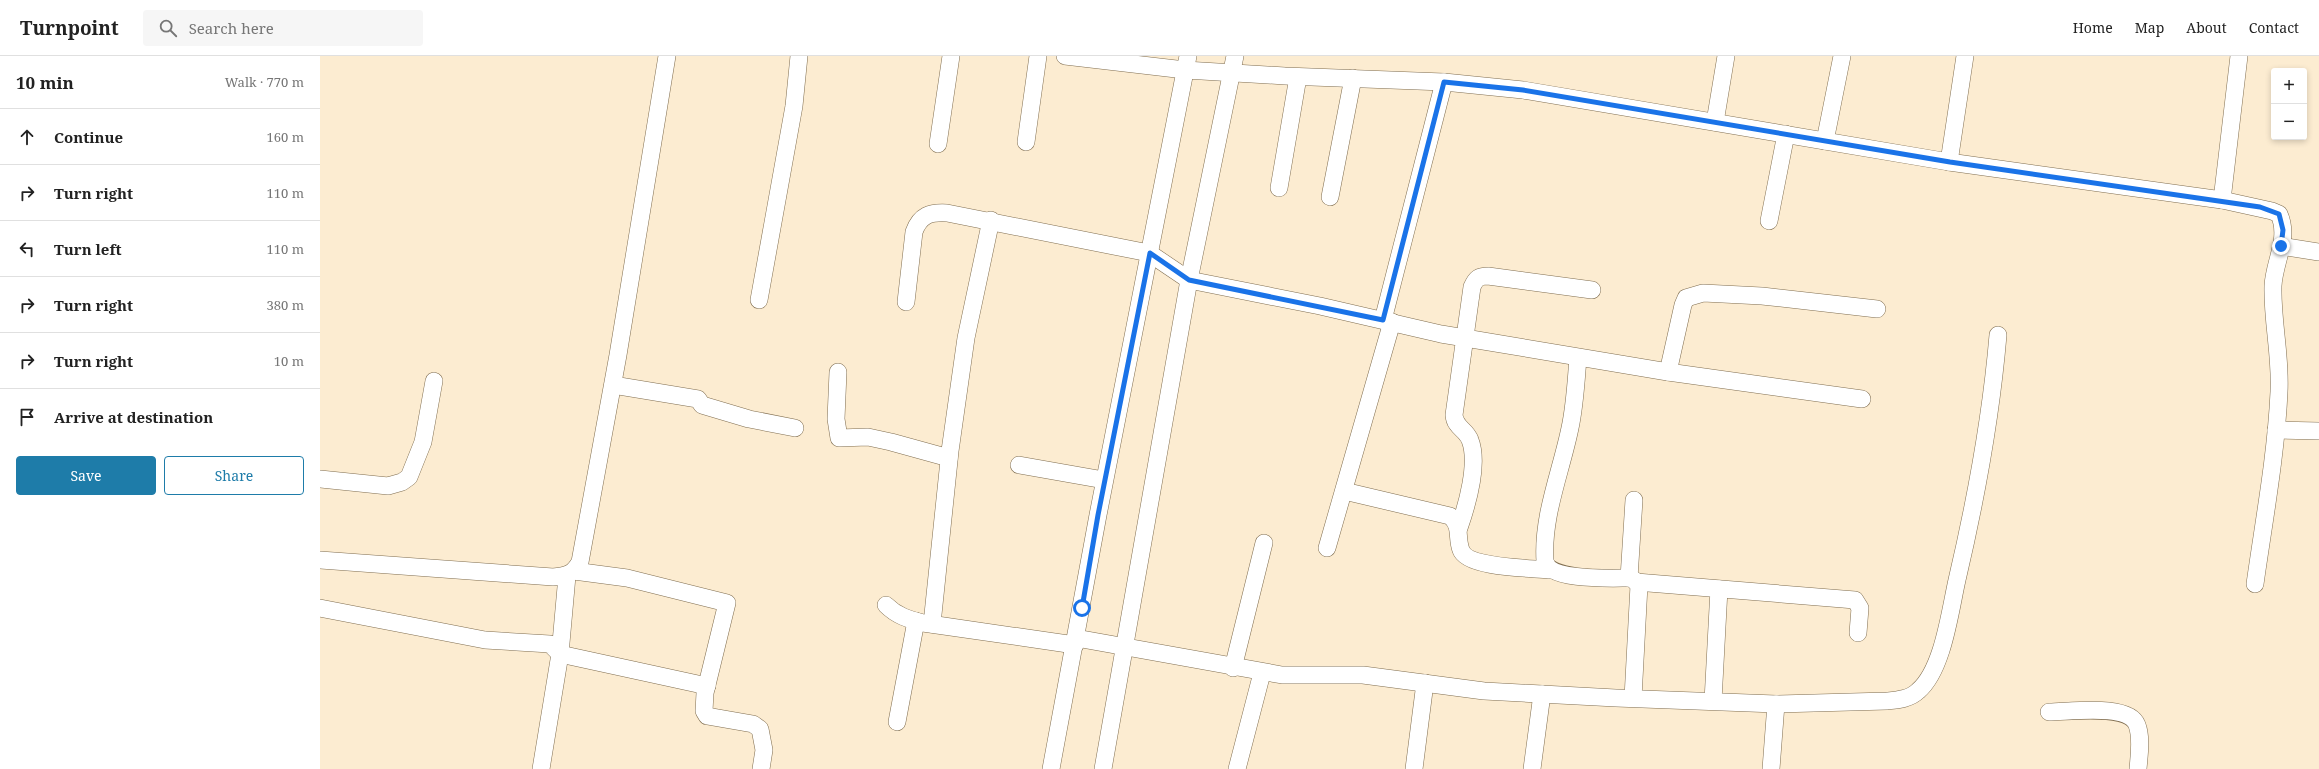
<!DOCTYPE html>
<html lang="en">
<head>
<meta charset="utf-8">
<style>
  :root { --surface:#fff; --page:#f6f6f6; --text:#222; --muted:#767676; --line:#e0e0e0; --accent:#1e7ca9 }
  body { margin:0; font-family:"Noto Serif",serif; background:var(--page); color:var(--text) }
  .controls { position:absolute; right:12px; top:12px; display:grid; overflow:hidden; border-radius:4px; box-shadow:0 2px 6px #0003 }
  .controls button { width:36px; height:36px; display:grid; place-items:center; padding:0; border:0; border-bottom:1px solid var(--line); background:var(--surface); color:var(--text); font:20px sans-serif }
  .stop { position:absolute; width:12px; height:12px; margin:-9px; border:3px solid #1a73e8; border-radius:50%; background:#fff }
  .stop.end { background:#1a73e8; border-color:#fff; box-shadow:0 1px 4px #0008 }
  .list { margin:0; padding:0; list-style:none }
  h2 { display:flex; justify-content:space-between; align-items:center; height:52px; margin:0; padding:0 16px; font-size:17px }
  h2 small { font-size:13px; font-weight:400; color:var(--muted) }
  .list li { display:grid; grid-template-columns:26px 1fr auto; gap:12px; align-items:center; box-sizing:border-box; height:56px; padding:0 16px; border-top:1px solid var(--line) }
  .list b { display:block; font-size:15px; white-space:nowrap }
  .list em { font-size:13px; font-style:normal; color:var(--muted) }
  .actions { display:flex; gap:8px; padding:12px 16px }
  .actions a { flex:1; padding:9px 0; border:1px solid var(--accent); border-radius:4px; text-align:center; font-size:14px; color:var(--accent) }
  .actions .main { background:var(--accent); color:#fff }
  .icon { flex:none; width:22px; height:22px; fill:none; stroke:currentColor; stroke-width:2; stroke-linecap:round; stroke-linejoin:round }
  .map { position:relative; flex:none; width:1999px; height:713px; overflow:hidden }
  header { display:flex; align-items:center; gap:24px; box-sizing:border-box; height:56px; padding:0 20px; background:var(--surface); border-bottom:1px solid var(--line) }
  header strong { font-size:19px }
  nav { display:flex; gap:22px; margin-inline-start:auto; font-size:14px }
  .search { width:280px; height:36px; background:var(--page); display:flex; align-items:center; gap:10px; box-sizing:border-box; padding:0 14px; border-radius:4px; color:var(--muted); font-size:15px }
  main { display:flex }
  aside { flex:1; background:var(--surface) }
  .map>svg:first-child { display:block }
  .lines { fill:none; stroke-linecap:round; stroke-linejoin:round }
  .minor-casing { stroke:#806e50; stroke-width:18 }
  .minor { stroke:#fff; stroke-width:17 }
  .route { stroke:#1a73e8; stroke-width:5 }
</style>
</head>
<body>
<header>
<strong>Turnpoint</strong>
<div class="search"><svg class="icon" aria-label="search" viewBox="0 0 24 24"><circle cx="10" cy="10" r="6"/><path d="M15 15l6 6"/></svg>Search here</div>
<nav><a>Home</a><a>Map</a><a>About</a><a>Contact</a></nav>
</header>
<main>
<aside>
<h2>10 min<small>Walk · 770 m</small></h2>
<ul class="list">
<li><svg class="icon" aria-label="ahead" viewBox="0 0 24 24"><path d="M12 20V5M6 11l6-6 6 6"/></svg><div><b>Continue</b></div><em>160 m</em></li>
<li><svg class="icon" aria-label="right" viewBox="0 0 24 24"><path d="M7 20v-9h11M14 6l5 5-5 5"/></svg><div><b>Turn right</b></div><em>110 m</em></li>
<li><svg class="icon" aria-label="left" viewBox="0 0 24 24"><path d="M17 20v-9H6M10 6l-5 5 5 5"/></svg><div><b>Turn left</b></div><em>110 m</em></li>
<li><svg class="icon" aria-label="right" viewBox="0 0 24 24"><path d="M7 20v-9h11M14 6l5 5-5 5"/></svg><div><b>Turn right</b></div><em>380 m</em></li>
<li><svg class="icon" aria-label="right" viewBox="0 0 24 24"><path d="M7 20v-9h11M14 6l5 5-5 5"/></svg><div><b>Turn right</b></div><em>10 m</em></li>
<li><svg class="icon" aria-label="arrive" viewBox="0 0 24 24"><path d="M6 21V4h12l-3 4 3 4H6"/></svg><div><b>Arrive at destination</b></div></li>
</ul>
<div class="actions"><a class="main">Save</a><a>Share</a></div>
</aside>
<div class="map">
<svg width="1999" height="713" viewBox="0 0 1999 713">
  <rect width="100%" height="100%" fill="#fcecd1"/>
  <g class="lines">
    <defs>
      <g id="minor">
        <path d="M 745,0 L 865,14 L 965,20 L 1124,26 L 1203,34 L 1629,106 L 1902,144 L 1952,155 L 1959,158 C 1970,182 1954,206 1953,230 C 1952,265 1961,300 1959,336 C 1956,400 1944,464 1935,528"/>
        <polyline points="1395,66 1406,0"/>
        <polyline points="1505,85 1522,0"/>
        <polyline points="706,86 718,0"/>
        <polyline points="618,88 631,0"/>
        <polyline points="1629,106 1645,0"/>
        <polyline points="959,132 978,21"/>
        <polyline points="1010,141 1033,22"/>
        <polyline points="1902,144 1919,0"/>
        <polyline points="1449,165 1466,78"/>
        <polyline points="1961,190 1999,196"/>
        <polyline points="439,244 474,50 479,0"/>
        <path d="M 586,246 L 594,176 C 600,159 610,156 627,157 L 829,197 L 869,224 L 1000,250 L 1121,278 L 1348,316 L 1542,343"/>
        <polyline points="1063,264 1124,26"/>
        <path d="M 1258,302 C 1256,325 1255,349 1250,372 C 1241,416 1222,460 1225,505 C 1229,525 1291,522 1309,522 L 1313,523 L 1319,529 L 1313,642"/>
        <polyline points="518,316 516,363 519,382 548,381 571,386 629,402"/>
        <polyline points="1348,316 1363,249 1366,242 1383,237 1442,240 1557,253"/>
        <polyline points="293,329 378,343 382,349 429,363 475,372"/>
        <polyline points="1956,374 1999,375"/>
        <polyline points="699,409 784,424"/>
        <polyline points="0,423 68,430 82,426 89,421 103,386 114,325"/>
        <path d="M 1024,435 L 1130,460 C 1142,470 1136,481 1141,494 C 1147,512 1212,512 1229,514"/>
        <path d="M 1139,472 C 1147,449 1159,407 1150,384 C 1146,373 1135,372 1134,359 L 1152,231 C 1156,222 1159,220 1168,220 L 1272,234"/>
        <polyline points="1007,492 1072,266"/>
        <path d="M 0,504 L 233,521 C 247,520 253,518 260,506 L 298,299 L 347,0"/>
        <polyline points="254,515 307,522 407,547 385,637 384,655 387,660 433,668 440,673 444,694 441,713"/>
        <polyline points="1309,522 1314,444"/>
        <polyline points="1316,526 1535,544 1540,552 1538,577"/>
        <path d="M 566,549 C 577,560 588,563 603,567 L 755,589"/>
        <polyline points="0,552 165,584 230,588 240,598 387,630"/>
        <polyline points="612,568 630,395 646,282 671,164"/>
        <path d="M 756,582 L 962,619 L 1043,619 L 1164,635 L 1296,642 L 1456,648 L 1567,645 C 1577,644 1590,643 1598,635 C 1623,614 1630,555 1637,524 C 1656,443 1671,362 1678,279"/>
        <polyline points="913,612 944,487"/>
        <polyline points="1393,645 1399,533"/>
        <path d="M 1729,656 C 1750,656 1809,647 1817,669 C 1822,682 1819,700 1818,713"/>
        <polyline points="577,666 596,565"/>
        <polyline points="221,713 240,598 247,520"/>
        <polyline points="731,713 778,459 868,0"/>
        <polyline points="783,713 869,224 915,0"/>
        <polyline points="917,713 942,617"/>
        <polyline points="1094,713 1105,627"/>
        <polyline points="1212,713 1222,638"/>
        <polyline points="1451,713 1456,648"/>
      </g>
    </defs>
    <use href="#minor" class="minor-casing"/>
    <use href="#minor" class="minor"/>
  </g>
  <g class="lines">
    <polyline class="route" points="762,552 778,459 830,197 869,224 1063,264 1124,26 1203,34 1630,106 1940,151 1959,158 1963,174 1961,190"/>
  </g>
</svg>
<div class="controls">
<button>+</button>
<button>−</button>
</div>
<div class="stop" style="left:762px;top:552px"></div>
<div class="stop end" style="left:1961px;top:190px"></div>
</div>
</main>
</body>
</html>
